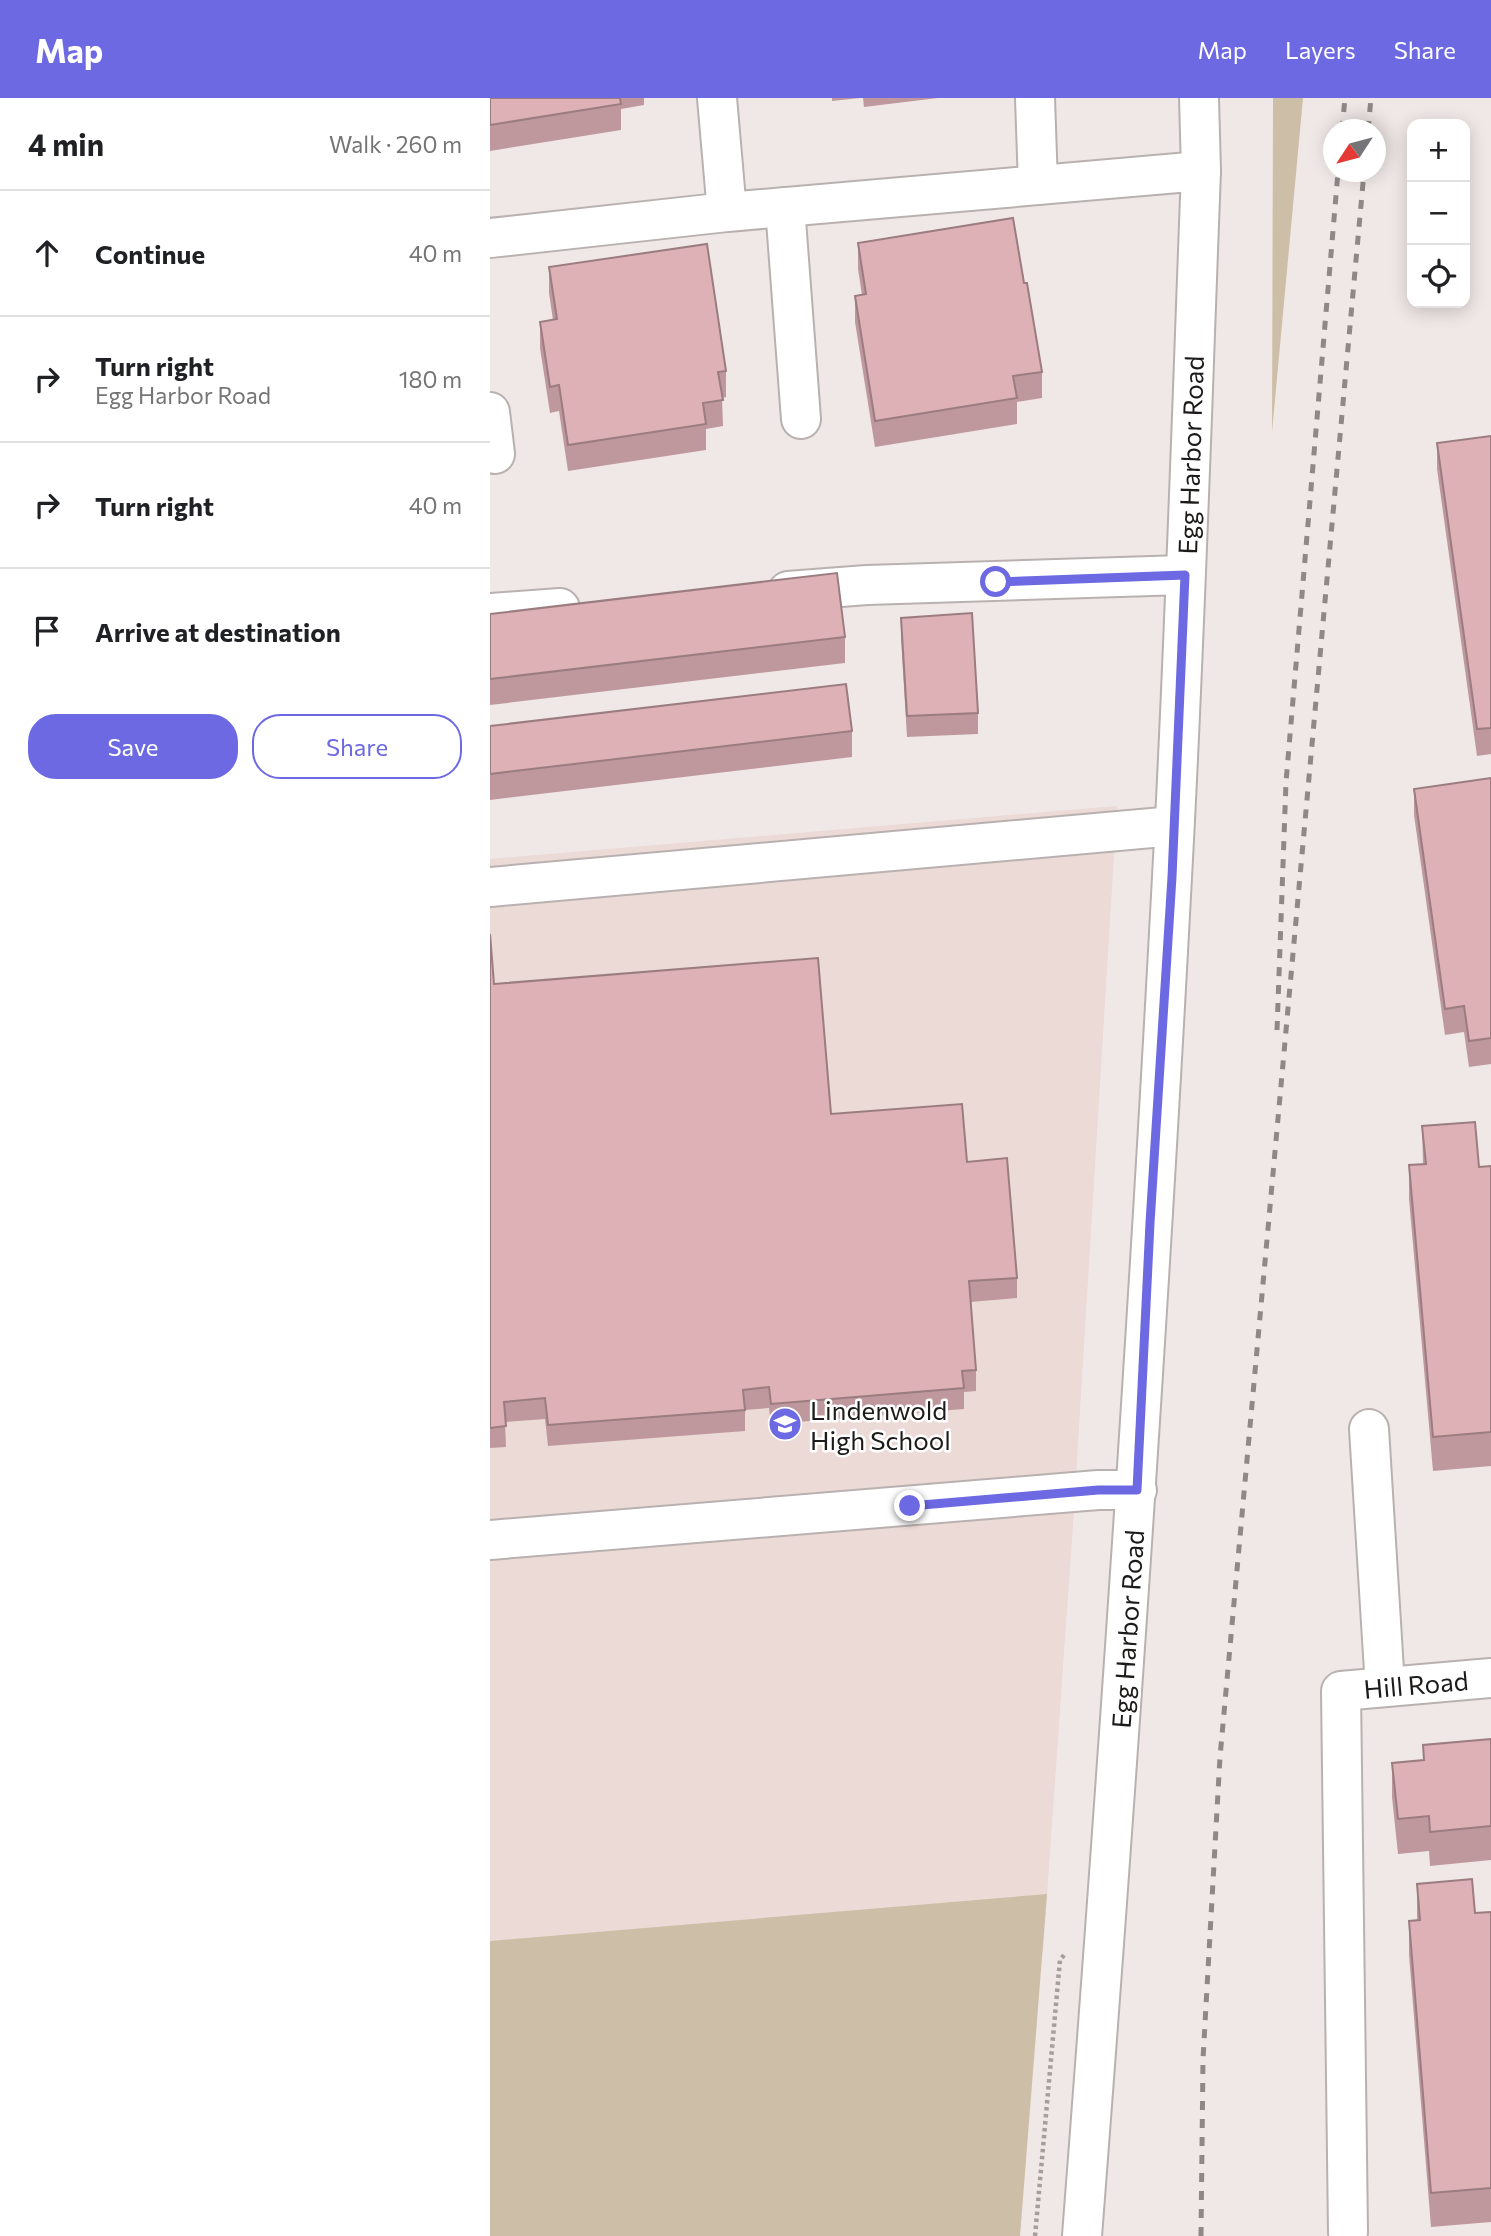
<!DOCTYPE html>
<html lang="en">
<head>
<meta charset="utf-8">
<style>
  :root { --surface:#fff; --page:#f2f2f2; --text:#202124; --muted:#757577; --line:#e0e0e0; --accent:#6c69e3 }
  body { margin:0; font-family:Commissioner,sans-serif; background:var(--page); color:var(--text) }
  .controls { position:absolute; right:21px; top:21px; display:grid; overflow:hidden; border-radius:14px; box-shadow:0 4px 18px #0003 }
  .controls button { width:63px; height:63px; display:grid; place-items:center; padding:0; border:0; border-bottom:2px solid var(--line); background:var(--surface); color:var(--text); font:35px sans-serif }
  .compass { position:absolute; left:833px; top:21px; width:63px; height:63px; border-radius:50%; background:var(--surface); box-shadow:0 4px 18px #0003; rotate:234deg }
  .stop { position:absolute; width:21px; height:21px; margin:-16px; border:5px solid #6c69e3; border-radius:50%; background:#fff }
  .stop.end { background:#6c69e3; border-color:#fff; box-shadow:0 2px 7px #0008 }
  .list { margin:0; padding:0; list-style:none }
  h2 { display:flex; justify-content:space-between; align-items:center; height:91px; margin:0; padding:0 28px; font-size:30px }
  h2 small { font-size:23px; font-weight:400; color:var(--muted) }
  .list li { display:grid; grid-template-columns:46px 1fr auto; gap:21px; align-items:center; box-sizing:border-box; height:126px; padding:0 28px; border-top:2px solid var(--line) }
  .list b { display:block; font-size:26px; white-space:nowrap }
  .list p { margin:0; font-size:23px; white-space:nowrap; color:var(--muted) }
  .list em { font-size:23px; font-style:normal; color:var(--muted) }
  .actions { display:flex; gap:14px; padding:21px 28px }
  .actions a { flex:1; padding:16px 0; border:2px solid var(--accent); border-radius:28px; text-align:center; font-size:24px; color:var(--accent) }
  .actions .main { background:var(--accent); color:#fff }
  .icon { flex:none; width:38px; height:38px; fill:none; stroke:currentColor; stroke-width:2; stroke-linecap:round; stroke-linejoin:round }
  .map { position:relative; flex:none; width:1001px; height:2138px; overflow:hidden }
  header { display:flex; align-items:center; gap:42px; box-sizing:border-box; height:98px; padding:0 35px; background:var(--accent); color:#fff }
  header strong { font-size:33px }
  nav { display:flex; gap:38px; margin-inline-start:auto; font-size:24px }
  main { display:flex }
  aside { flex:1; background:var(--surface) }
  .map>svg:first-child { display:block }
  .built { fill:#ebdad6 }
  .green { fill:#cdbea7 }
  .lines { fill:none; stroke-linecap:round; stroke-linejoin:round }
  .minor-casing { stroke:#b9b1b0; stroke-width:42 }
  .path { stroke:#a49e9c; stroke-width:4.5; stroke-dasharray:3.5 3.5; stroke-linecap:butt }
  .minor { stroke:#fff; stroke-width:38 }
  .rail { stroke:#8e8887; stroke-width:5; stroke-dasharray:9 9; stroke-linecap:butt }
  .wall { fill:#bf989d }
  .building { fill:#deb1b6; stroke:#9b7c7f; stroke-width:2 }
  .route { stroke:#6c69e3; stroke-width:9 }
  .labels { text-anchor:middle; dominant-baseline:central; stroke-width:5; stroke-linejoin:round; paint-order:stroke }
  .street-label { font-size:26px; fill:#1d1b1a; stroke:#fff }
  .poi-label { font-size:26px; fill:#1d1b1a; stroke:#fff; text-anchor:start }
</style>
</head>
<body>
<header>
<strong>Map</strong>
<nav><a>Map</a><a>Layers</a><a>Share</a></nav>
</header>
<main>
<aside>
<h2>4 min<small>Walk · 260 m</small></h2>
<ul class="list">
<li><svg class="icon" aria-label="ahead" viewBox="0 0 24 24"><path d="M12 20V5M6 11l6-6 6 6"/></svg><div><b>Continue</b></div><em>40 m</em></li>
<li><svg class="icon" aria-label="right" viewBox="0 0 24 24"><path d="M7 20v-9h11M14 6l5 5-5 5"/></svg><div><b>Turn right</b><p>Egg Harbor Road</p></div><em>180 m</em></li>
<li><svg class="icon" aria-label="right" viewBox="0 0 24 24"><path d="M7 20v-9h11M14 6l5 5-5 5"/></svg><div><b>Turn right</b></div><em>40 m</em></li>
<li><svg class="icon" aria-label="arrive" viewBox="0 0 24 24"><path d="M6 21V4h12l-3 4 3 4H6"/></svg><div><b>Arrive at destination</b></div></li>
</ul>
<div class="actions"><a class="main">Save</a><a>Share</a></div>
</aside>
<div class="map">
<svg width="1001" height="2138" viewBox="0 0 1001 2138">
  <rect width="100%" height="100%" fill="#f0e8e6"/>
  <polygon class="built" points="627,708 583,1427 553,1854 0,2138 0,761"/>
  <g class="green">
    <polygon points="783,0 813,0 782,334"/>
    <polygon points="557,1796 530,2138 0,2138 0,1843"/>
  </g>
  <g class="lines">
    <defs>
      <g id="minor">
        <polyline points="227,0 237,114"/>
        <polyline points="545,0 548,87"/>
        <polyline points="295,109 311,321"/>
        <polyline points="0,140 237,114 711,73"/>
        <polyline points="0,314 5,356"/>
        <polyline points="298,493 377,487 694,477"/>
        <polyline points="0,515 70,510"/>
        <polyline points="0,789 684,728"/>
        <polyline points="879,1331 895,1589"/>
        <polyline points="0,1442 608,1392 647,1392"/>
        <polyline points="858,2134 851,1593 1001,1580"/>
        <path d="M 592,2138 C 627,1685 658,1233 682,779 C 695,544 702,308 711,73 L 709,0"/>
      </g>
    </defs>
    <use href="#minor" class="minor-casing"/>
    <polyline class="path" points="545,2138 570,1862 575,1856"/>
    <use href="#minor" class="minor"/>
    <g class="rail">
      <polyline points="852,32 855,0"/>
      <polyline points="878,32 881,0"/>
      <polyline points="787,932 796,684 848,74"/>
      <polyline points="711,2138 713,1961 730,1659 874,74"/>
    </g>
  </g>
  <g class="wall">
    <polygon points="0,0 154,0 154,7 131,11 131,32 0,53"/>
    <polygon points="342,0 370,0 342,3"/>
    <polygon points="373,0 448,0 374,9"/>
    <polygon points="368,145 534,185 552,274 552,300 527,304 527,326 385,349 365,224 365,198 372,197 368,171"/>
    <polygon points="59,169 236,273 236,299 232,300 233,328 216,331 216,352 78,373 69,313 60,315 50,250 50,224 63,222 59,195"/>
    <polygon points="1001,338 1001,656 987,658 947,371 947,345"/>
    <polygon points="0,516 355,539 355,565 0,607"/>
    <polygon points="411,520 488,615 488,636 417,639 411,540"/>
    <polygon points="0,628 362,633 362,659 0,702"/>
    <polygon points="1001,680 1001,966 979,969 974,934 955,937 924,717 924,691"/>
    <polygon points="0,836 4,886 341,1016 477,1064 527,1180 527,1200 480,1204 486,1272 486,1293 474,1294 474,1311 281,1326 279,1310 255,1312 255,1333 58,1348 55,1321 15,1324 16,1349 0,1350"/>
    <polygon points="932,1028 989,1069 1001,1068 1001,1368 943,1373 919,1101 919,1067 933,1066"/>
    <polygon points="1001,1641 1001,1762 940,1768 939,1753 908,1756 902,1699 902,1665 933,1662 933,1647"/>
    <polygon points="927,1786 985,1815 1001,1814 1001,2124 941,2129 919,1857 919,1823 927,1823"/>
  </g>
  <g class="building">
    <polygon points="0,0 130,0 131,6 0,27"/>
    <polygon points="523,120 534,185 537,185 552,274 523,278 527,300 385,323 365,198 376,196 368,145"/>
    <polygon points="217,146 236,273 228,274 233,302 213,305 216,326 78,347 69,287 60,289 50,224 67,221 59,169"/>
    <polygon points="1001,338 1001,630 987,631 947,345"/>
    <polygon points="347,475 355,539 0,581 0,516"/>
    <polygon points="482,515 488,615 417,618 411,520"/>
    <polygon points="356,586 362,633 0,676 0,628"/>
    <polygon points="1001,680 1001,940 979,943 974,908 955,911 924,691"/>
    <polygon points="0,836 4,886 328,860 341,1016 472,1006 477,1064 517,1060 527,1180 479,1183 486,1272 472,1273 474,1290 281,1306 279,1289 253,1292 255,1312 58,1327 55,1300 14,1304 16,1328 0,1330"/>
    <polygon points="985,1024 989,1069 1001,1068 1001,1334 943,1339 919,1067 936,1066 932,1028"/>
    <polygon points="1001,1641 1001,1728 940,1734 939,1718 908,1721 902,1665 934,1662 933,1647"/>
    <polygon points="982,1781 985,1815 1001,1814 1001,2090 941,2095 919,1823 930,1822 927,1786"/>
  </g>
  <g class="lines">
    <polyline class="route" points="420,1408 608,1392 647,1392 660,1125 682,779 695,477 506,484"/>
  </g>
  <defs>
    <symbol id="school-disc" viewBox="-11 -11 22 22"><circle r="9.5" fill="#6c69e3" stroke="#fff"/><path d="M0-5L7-2L0 1L-7-2ZM-4 1L0 2.5L4 1V4Q0 6-4 4Z" fill="#fff"/></symbol>
  </defs>
  <g fill-rule="evenodd">
    <use href="#school-disc" x="276" y="1307" width="38" height="38"/>
  </g>
  <g class="labels">
    <g class="street-label">
      <text transform="translate(700 357) rotate(-88)">Egg Harbor Road</text>
      <text transform="translate(637 1531) rotate(-86)">Egg Harbor Road</text>
      <text transform="translate(926 1586) rotate(-5)">Hill Road</text>
    </g>
    <g class="poi-label">
      <text x="320" y="1311">Lindenwold<tspan x="320" dy="30">High School</tspan></text>
    </g>
  </g>
</svg>
<div class="controls">
<button>+</button>
<button>−</button>
<button><svg class="icon" aria-label="locate" viewBox="0 0 24 24"><circle cx="12" cy="12" r="6"/><path d="M12 2v4M12 18v4M2 12h4M18 12h4"/></svg></button>
</div>
<svg class="compass" viewBox="-18 -18 36 36"><path d="M0-13l5 13h-10z" fill="#e53935"/><path d="M0 13l5-13h-10z" fill="#757577"/></svg>
<div class="stop" style="left:506px;top:484px"></div>
<div class="stop end" style="left:420px;top:1408px"></div>
</div>
</main>
</body>
</html>
